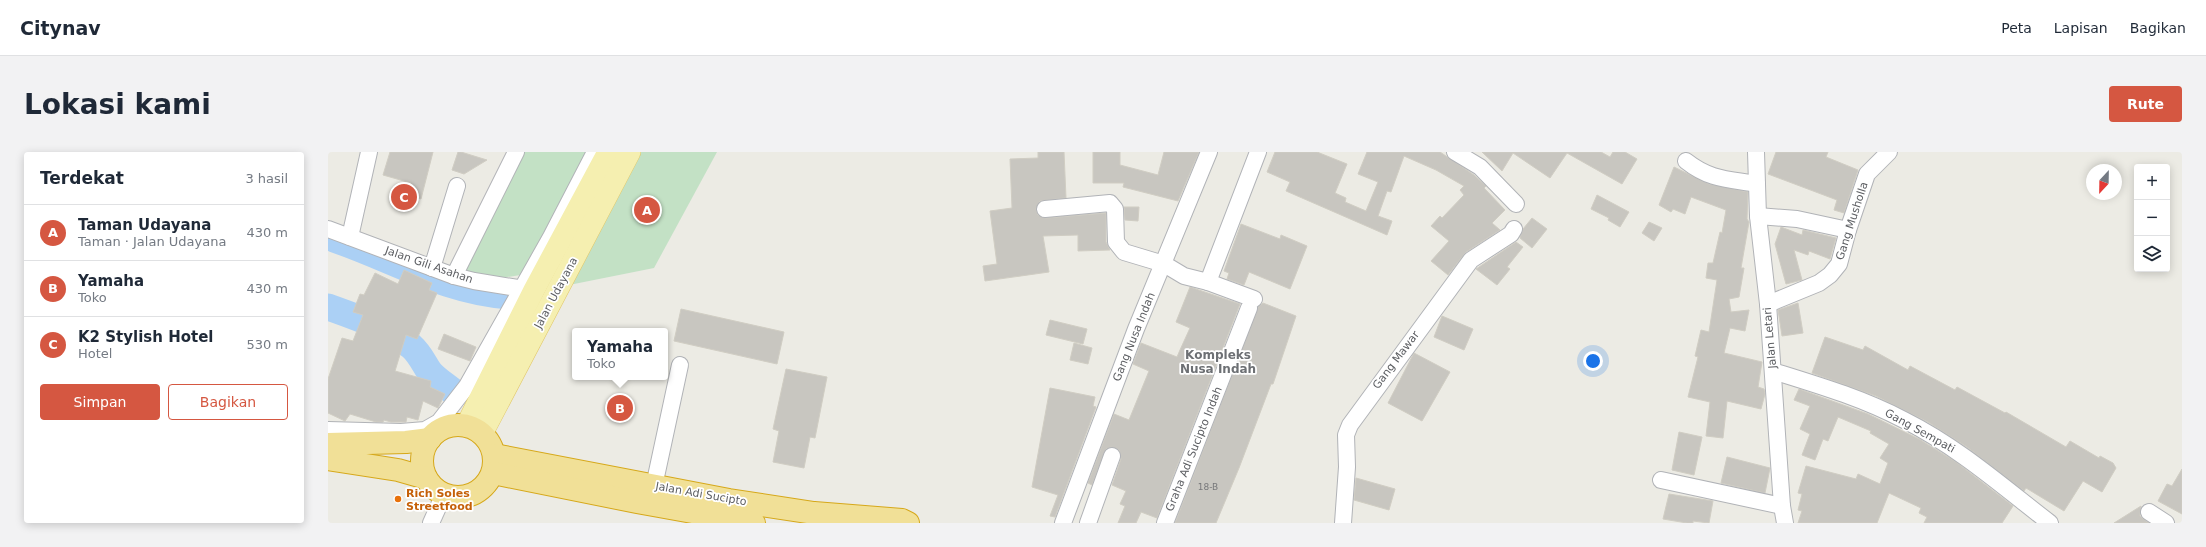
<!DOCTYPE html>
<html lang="id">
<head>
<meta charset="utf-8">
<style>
  :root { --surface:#fff; --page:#f2f2f3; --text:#1f2937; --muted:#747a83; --line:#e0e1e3; --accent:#d55741 }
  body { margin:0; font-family:"DejaVu Sans",sans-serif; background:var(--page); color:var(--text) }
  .controls { position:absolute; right:12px; top:12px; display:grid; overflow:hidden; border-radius:4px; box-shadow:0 2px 10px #0003 }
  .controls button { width:36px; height:36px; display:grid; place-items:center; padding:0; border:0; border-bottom:1px solid var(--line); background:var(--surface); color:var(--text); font:20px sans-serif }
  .compass { position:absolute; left:1758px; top:12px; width:36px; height:36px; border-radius:50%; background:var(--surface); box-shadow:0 2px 10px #0003; rotate:202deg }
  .you { position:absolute; left:1265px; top:209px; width:14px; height:14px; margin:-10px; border:3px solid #fff; border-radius:50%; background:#1a73e8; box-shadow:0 0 0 6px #1a73e833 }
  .badge { display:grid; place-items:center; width:26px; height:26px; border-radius:50%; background:var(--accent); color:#fff; font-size:13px; font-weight:700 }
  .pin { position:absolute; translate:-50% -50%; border:2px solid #fff; box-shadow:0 1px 4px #0006 }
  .popup { position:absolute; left:244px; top:176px; width:96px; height:52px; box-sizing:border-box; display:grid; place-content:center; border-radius:4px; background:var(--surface); filter:drop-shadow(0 1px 3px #0005); font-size:13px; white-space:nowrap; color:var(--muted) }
  .popup b { font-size:15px; color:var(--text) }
  .popup::after { content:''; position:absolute; left:50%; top:100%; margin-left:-8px; border:8px solid transparent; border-top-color:var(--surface) }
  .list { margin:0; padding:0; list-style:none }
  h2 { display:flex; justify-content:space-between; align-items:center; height:52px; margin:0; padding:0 16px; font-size:17px }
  h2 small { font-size:13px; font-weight:400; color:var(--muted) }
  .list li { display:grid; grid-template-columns:26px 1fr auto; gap:12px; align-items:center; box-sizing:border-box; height:56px; padding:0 16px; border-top:1px solid var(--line) }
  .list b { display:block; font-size:15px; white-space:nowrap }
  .list p { margin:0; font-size:13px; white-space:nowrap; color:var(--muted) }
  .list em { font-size:13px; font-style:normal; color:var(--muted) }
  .actions { display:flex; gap:8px; padding:12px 16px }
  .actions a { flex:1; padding:9px 0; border:1px solid var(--accent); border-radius:4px; text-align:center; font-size:14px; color:var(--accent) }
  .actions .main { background:var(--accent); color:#fff }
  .icon { flex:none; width:22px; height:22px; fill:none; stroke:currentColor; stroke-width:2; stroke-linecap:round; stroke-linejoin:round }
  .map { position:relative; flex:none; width:1854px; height:371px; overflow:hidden; border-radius:4px }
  header { display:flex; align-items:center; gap:24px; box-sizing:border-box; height:56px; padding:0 20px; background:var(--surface); border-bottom:1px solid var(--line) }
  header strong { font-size:19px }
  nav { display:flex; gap:22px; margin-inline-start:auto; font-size:14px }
  .intro { display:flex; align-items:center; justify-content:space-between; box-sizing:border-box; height:96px; padding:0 24px }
  h1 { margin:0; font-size:28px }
  .button { padding:10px 18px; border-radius:4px; background:var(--accent); color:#fff; font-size:14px; font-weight:700 }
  main { display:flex; gap:24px; padding:0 24px }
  aside { flex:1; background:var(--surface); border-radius:4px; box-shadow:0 2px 10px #0003 }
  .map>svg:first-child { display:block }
  .green { fill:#c3e1c5 }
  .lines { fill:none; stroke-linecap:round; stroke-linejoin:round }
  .river { stroke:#abd0f5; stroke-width:27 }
  .building { fill:#c8c6c0; stroke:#d0cdc3 }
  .minor-casing { stroke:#b1b3b7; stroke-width:18 }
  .major-casing { stroke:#e1c768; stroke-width:22 }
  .highway-casing { stroke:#d6a81a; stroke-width:24 }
  .minor { stroke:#fff; stroke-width:16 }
  .major { stroke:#f5efb0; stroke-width:21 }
  .highway { stroke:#f1e097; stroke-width:22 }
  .food-dot { fill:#e8710a; stroke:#fff; stroke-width:1.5 }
  .labels { text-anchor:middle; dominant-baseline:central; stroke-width:3.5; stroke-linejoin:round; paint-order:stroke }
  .number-label { font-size:9px; fill:#77787a }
  .street-label { font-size:11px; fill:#5c5e62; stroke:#fff }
  .food-label { font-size:11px; font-weight:bold; fill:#c56008; stroke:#fff; text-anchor:start }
  .neighbourhood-label { font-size:12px; font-weight:bold; fill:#6d7074; stroke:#fff }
</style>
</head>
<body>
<header>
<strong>Citynav</strong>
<nav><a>Peta</a><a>Lapisan</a><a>Bagikan</a></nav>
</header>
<div class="intro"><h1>Lokasi kami</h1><a class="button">Rute</a></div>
<main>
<aside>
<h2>Terdekat<small>3 hasil</small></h2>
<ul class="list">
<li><span class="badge">A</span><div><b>Taman Udayana</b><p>Taman · Jalan Udayana</p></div><em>430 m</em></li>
<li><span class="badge">B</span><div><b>Yamaha</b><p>Toko</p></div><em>430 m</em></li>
<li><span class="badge">C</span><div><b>K2 Stylish Hotel</b><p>Hotel</p></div><em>530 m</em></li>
</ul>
<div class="actions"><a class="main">Simpan</a><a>Bagikan</a></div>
</aside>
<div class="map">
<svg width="1854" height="371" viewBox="0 0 1854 371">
  <rect width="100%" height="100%" fill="#ecebe4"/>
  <g class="green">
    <polygon points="195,0 264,0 199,122 173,126 132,119"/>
    <polygon points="312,0 389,0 326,116 241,133"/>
  </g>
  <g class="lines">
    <g class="river">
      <path d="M 6,87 C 65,107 118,140 182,144"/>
      <path d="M 0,155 C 28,165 60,176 83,194 C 92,202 95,210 101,219 C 107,227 119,234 127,241"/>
    </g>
  </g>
  <g class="building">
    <polygon points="62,0 105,0 93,47 80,43 83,31 55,23"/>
    <polygon points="130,0 133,0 159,8 136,22 124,18"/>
    <polygon points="710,0 736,0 738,46 712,49 708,57 710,63 718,66 778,61 778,90 782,98 750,99 750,83 715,84 721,120 657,129 655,114 669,112 662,59 684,56 682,7 710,6"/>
    <polygon points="765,0 792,0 792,13 830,23 836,0 871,0 850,49 795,35 796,31 765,31"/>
    <polygon points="947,0 989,0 1019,12 1007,41 1018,46 1017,50 1038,59 1050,30 1030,22 1039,0 1112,0 1146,23 1158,34 1156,36 1177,58 1164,71 1172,78 1138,100 1120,123 1103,109 1121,89 1103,74 1112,64 1114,66 1136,43 1132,38 1136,34 1108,18 1076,4 1063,40 1059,39 1050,64 1064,69 1059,83 958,39 962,30 939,20"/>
    <polygon points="1154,0 1273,0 1282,5 1285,0 1297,0 1309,7 1294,32 1239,1 1222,26 1185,1 1174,19"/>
    <polygon points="1448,0 1500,0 1498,5 1530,18 1516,61 1506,58 1509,48 1440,22"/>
    <polygon points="1346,15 1381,32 1420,40 1419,67 1421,70 1413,116 1416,116 1411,145 1401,147 1403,160 1421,158 1417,179 1402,176 1396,201 1434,210 1430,235 1436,237 1437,242 1433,257 1399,249 1395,286 1378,284 1382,250 1360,245 1370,205 1367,204 1373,178 1381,180 1389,128 1378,126 1380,111 1385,111 1392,80 1394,81 1398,58 1363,45 1357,62 1345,57 1343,60 1331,53"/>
    <polygon points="1269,43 1301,60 1292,75 1280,68 1281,66 1263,57"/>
    <polygon points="796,55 811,55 810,69 797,68"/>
    <polygon points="1204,66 1219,77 1204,96 1192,86 1195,77"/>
    <polygon points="1321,70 1334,76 1326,89 1314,81"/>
    <polygon points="913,72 952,87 953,83 979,94 962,137 921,120 916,133 899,127 901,121 896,119"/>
    <polygon points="1453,75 1474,83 1475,78 1508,86 1502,107 1481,99 1480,103 1466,98 1474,128 1458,132 1447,92"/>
    <polygon points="1188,90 1195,95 1179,115 1182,117 1169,133 1148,117"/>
    <polygon points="76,118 104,131 101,138 109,141 89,187 78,183 67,219 103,229 102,235 117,242 110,256 95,249 90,268 79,265 78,270 63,270 56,268 55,270 48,270 22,262 17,269 0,261 0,227 14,186 25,189 35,163 25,160 32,142 36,143 47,121 70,132"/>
    <polygon points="862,135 912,152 829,366 813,360 808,371 790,371 797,354 792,352 798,339 784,333 793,307 791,298 783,295 778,297 764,333 760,331 786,262 801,268 821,219 805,212 813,191 849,205 852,198 862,176 848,170"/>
    <polygon points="935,151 968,164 945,232 943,232 911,316 888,371 847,371 930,155"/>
    <polygon points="1470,151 1475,181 1454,184 1450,158"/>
    <polygon points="353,157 456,180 449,212 346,189"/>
    <polygon points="1114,164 1145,177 1136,198 1106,185"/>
    <polygon points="722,168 759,177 755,192 718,183"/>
    <polygon points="116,182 148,195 142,209 110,197"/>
    <polygon points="1497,185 1535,198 1537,194 1580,218 1582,214 1627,238 1629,235 1677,261 1678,260 1738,295 1742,289 1771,306 1772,304 1785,311 1788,316 1774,340 1755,329 1736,359 1698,336 1696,339 1639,295 1600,270 1548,244 1484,221"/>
    <polygon points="746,191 764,196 760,212 742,208"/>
    <polygon points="1086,201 1122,220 1094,269 1060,251"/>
    <polygon points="458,217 499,225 487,286 482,285 476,316 445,310 451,279 445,277"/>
    <polygon points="722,236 767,245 765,254 768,255 727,365 722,364 730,343 704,335"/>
    <polygon points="1471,237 1540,262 1591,287 1628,310 1685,354 1674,371 1596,371 1599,365 1591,361 1593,356 1561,341 1549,371 1470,371 1474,359 1470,358 1474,342 1470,341 1478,314 1528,327 1530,322 1552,332 1560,311 1552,306 1561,292 1542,281 1543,279 1510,265 1500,289 1495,287 1487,308 1474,303 1482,282 1472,277 1482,254 1466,248"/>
    <polygon points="1351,280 1374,285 1366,323 1344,318"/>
    <polygon points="1399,305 1442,316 1437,341 1393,331"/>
    <polygon points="1854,317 1854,362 1830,349 1839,332 1844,334"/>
    <polygon points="1028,326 1067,337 1061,358 1026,348"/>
    <polygon points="1341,342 1385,349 1381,371 1365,369 1365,371 1359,371 1335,367"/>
    <polygon points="1813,354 1812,364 1821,371 1786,371"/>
  </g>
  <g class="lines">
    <defs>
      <g id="minor">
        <polyline points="1127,0 1152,15 1188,52"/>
        <polyline points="1428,0 1430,64 1440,152 1454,354 1457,371"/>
        <path d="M 1358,9 C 1382,28 1400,27 1429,32"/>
        <polyline points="717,57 782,51 787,57 788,90 796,100 836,112 856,124 880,130 926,147"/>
        <polyline points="1430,64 1469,67 1520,78"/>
        <polyline points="0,77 126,124 146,129 202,138"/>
        <polyline points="22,85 41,0"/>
        <polyline points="104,116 129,34"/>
        <polyline points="126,124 188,0"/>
        <polyline points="880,130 930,0"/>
        <polyline points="1440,152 1491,131 1502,123 1511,112 1520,78 1539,22 1561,0"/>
        <path d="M 1445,219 C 1490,233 1534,246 1576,268 C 1630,295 1674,334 1722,371"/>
        <polyline points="0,278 73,280 97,278 111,270 139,234 223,85 267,0"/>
        <polyline points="1333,328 1454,354"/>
        <polyline points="326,334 352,213"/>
        <polyline points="1821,360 1838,371"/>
        <polyline points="103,371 116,342"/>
        <polyline points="735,371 808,177 881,0"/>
        <polyline points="760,371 784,304"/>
        <polyline points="837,371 921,156"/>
        <polyline points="1015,371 1019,315 1018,283 1022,273 1143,108 1183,82 1186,77"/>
      </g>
      <g id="major">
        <polyline points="138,274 206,138 280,0"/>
        <polyline points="154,282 302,0"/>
      </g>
      <g id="highway">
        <circle cx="130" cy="309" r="36"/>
        <polyline points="0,292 78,290 102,287"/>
        <polyline points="166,303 401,348 486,361 574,368 580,371"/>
        <polyline points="0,307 70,318 98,326"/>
        <polyline points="165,321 309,350 426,371"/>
      </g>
    </defs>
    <use href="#minor" class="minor-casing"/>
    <use href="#major" class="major-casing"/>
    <use href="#highway" class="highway-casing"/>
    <use href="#minor" class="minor"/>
    <use href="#major" class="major"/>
    <use href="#highway" class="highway"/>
  </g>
  <circle class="food-dot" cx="70" cy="347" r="4"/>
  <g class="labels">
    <g class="number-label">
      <text x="880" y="335">18-B</text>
    </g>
    <g class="street-label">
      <text transform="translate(1524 69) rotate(-72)">Gang Musholla</text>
      <text transform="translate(101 113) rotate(19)">Jalan Gili Asahan</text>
      <text transform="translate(228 141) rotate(-62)">Jalan Udayana</text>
      <text transform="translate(806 185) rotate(-68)">Gang Nusa Indah</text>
      <text transform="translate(1442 186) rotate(-95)">Jalan Letari</text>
      <text transform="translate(1068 208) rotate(-53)">Gang Mawar</text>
      <text transform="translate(1592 279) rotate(29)">Gang Sempati</text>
      <text transform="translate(866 297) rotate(-68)">Graha Adi Sucipto Indah</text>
      <text transform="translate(373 342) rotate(10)">Jalan Adi Sucipto</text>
    </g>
    <g class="food-label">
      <text x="78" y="341">Rich Soles<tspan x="78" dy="13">Streetfood</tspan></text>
    </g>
    <g class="neighbourhood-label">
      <text x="890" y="203">Kompleks<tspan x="890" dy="14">Nusa Indah</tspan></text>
    </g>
  </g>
</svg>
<div class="controls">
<button>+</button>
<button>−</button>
<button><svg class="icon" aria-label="layers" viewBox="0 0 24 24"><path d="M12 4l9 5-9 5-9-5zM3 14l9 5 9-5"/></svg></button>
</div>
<svg class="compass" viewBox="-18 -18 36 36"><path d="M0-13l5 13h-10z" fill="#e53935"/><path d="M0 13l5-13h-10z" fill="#747a83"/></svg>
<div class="you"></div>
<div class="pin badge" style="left:319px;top:58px">A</div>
<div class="pin badge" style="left:292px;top:256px">B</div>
<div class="popup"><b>Yamaha</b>Toko</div>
<div class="pin badge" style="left:76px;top:45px">C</div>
</div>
</main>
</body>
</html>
